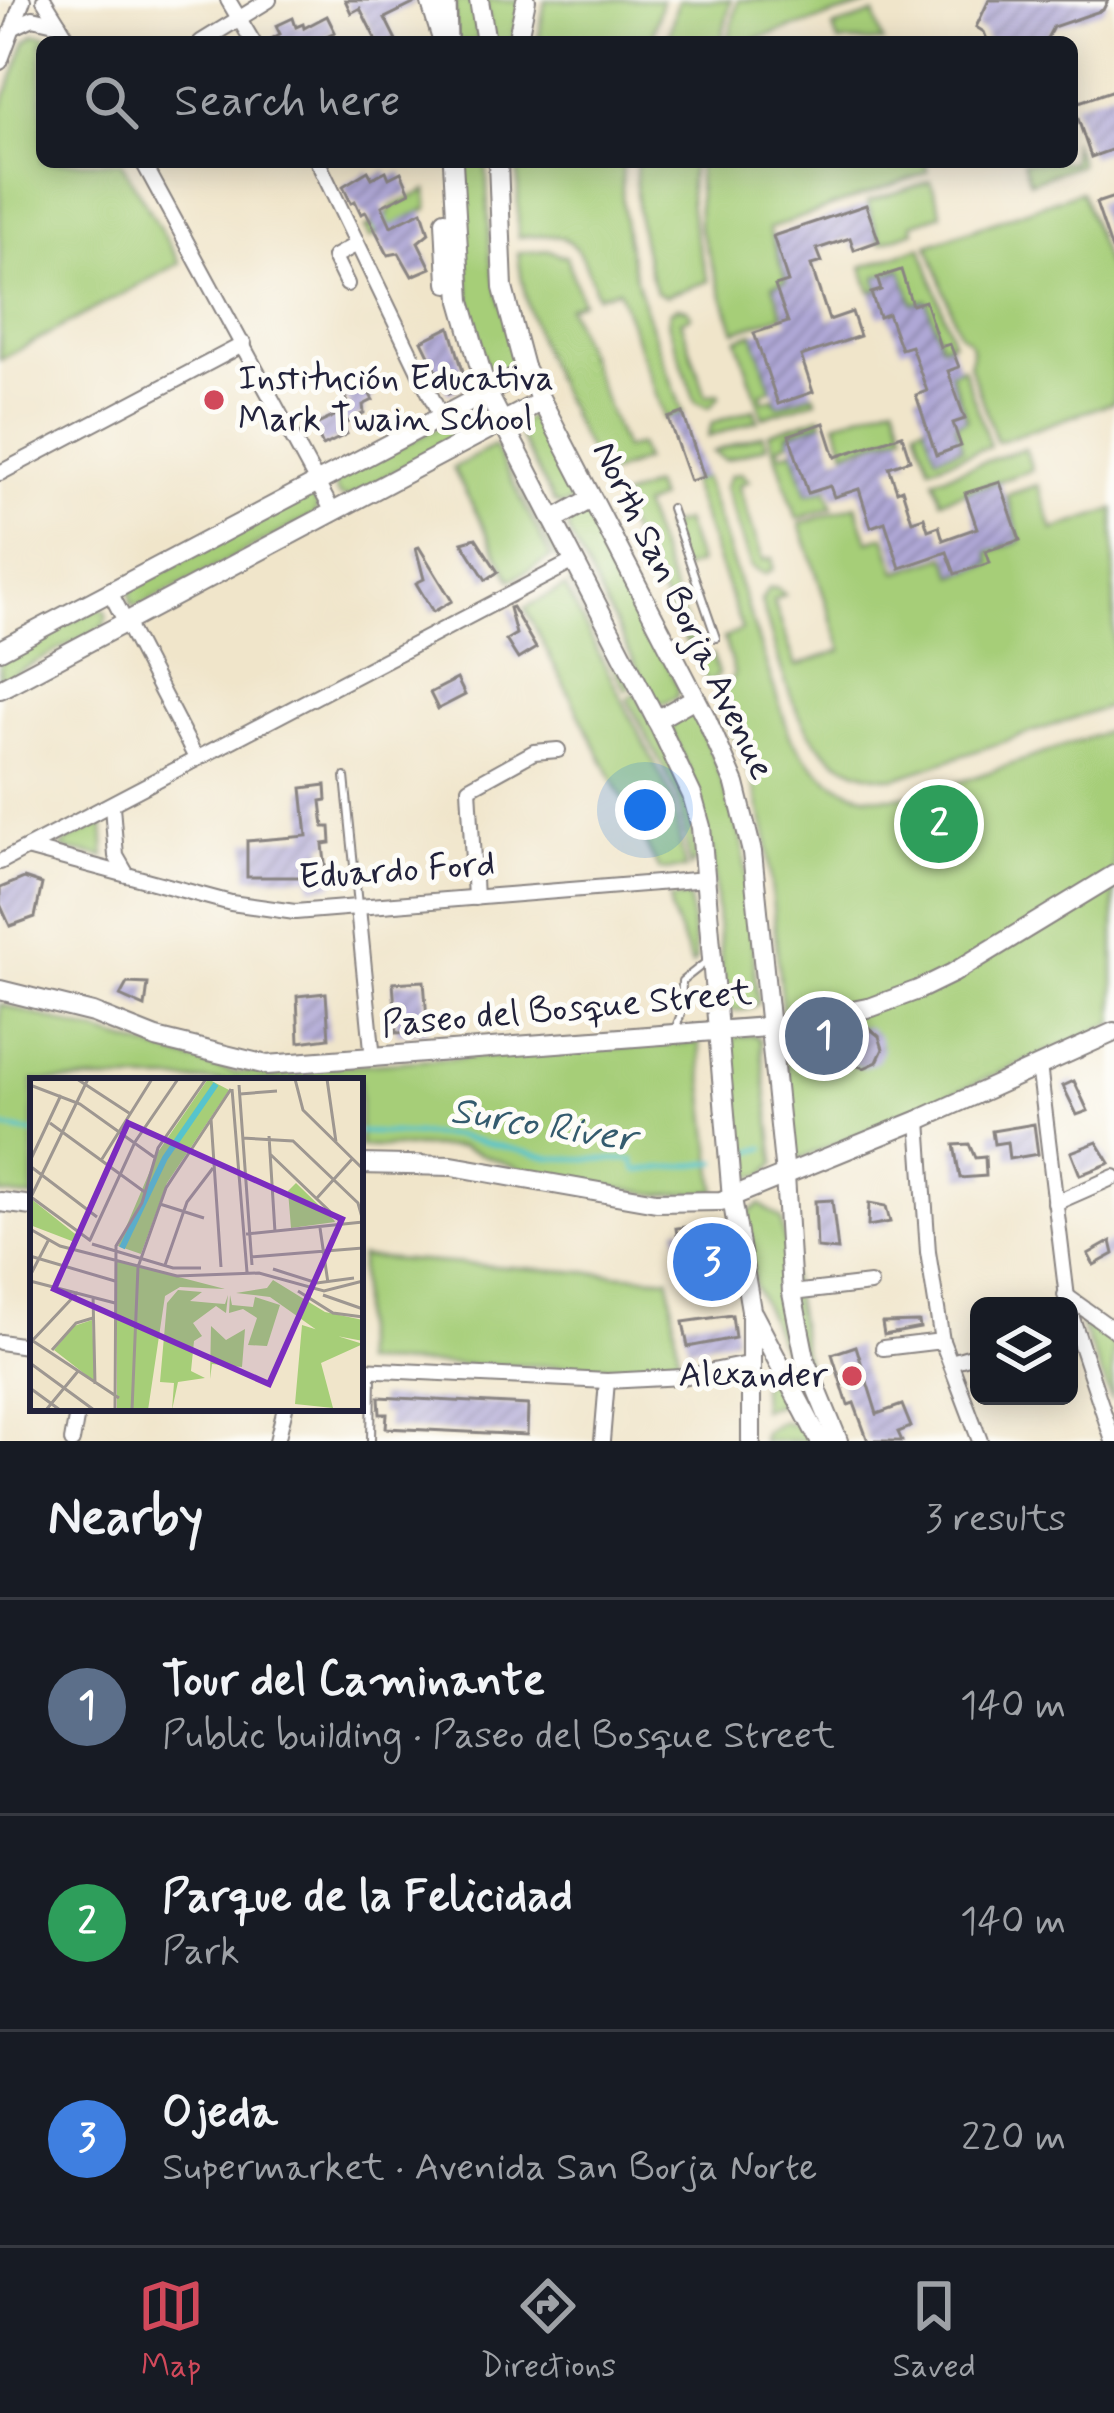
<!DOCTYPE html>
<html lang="en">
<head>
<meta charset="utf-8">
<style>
  :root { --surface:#171b24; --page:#242831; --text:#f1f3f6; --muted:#9ea1a6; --line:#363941; --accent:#d1495b }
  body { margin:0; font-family:Mynerve,sans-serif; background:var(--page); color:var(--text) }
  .controls { position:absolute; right:36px; bottom:36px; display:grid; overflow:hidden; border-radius:18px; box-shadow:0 6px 30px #0003 }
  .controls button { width:108px; height:108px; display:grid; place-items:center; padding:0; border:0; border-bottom:3px solid var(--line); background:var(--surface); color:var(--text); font:60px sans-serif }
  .you { position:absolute; left:645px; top:810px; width:42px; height:42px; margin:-30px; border:9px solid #fff; border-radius:50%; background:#1a73e8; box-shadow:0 0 0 18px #1a73e833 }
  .badge { display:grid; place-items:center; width:78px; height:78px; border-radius:50%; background:var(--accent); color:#fff; font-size:39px; font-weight:700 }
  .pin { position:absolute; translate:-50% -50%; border:6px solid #fff; box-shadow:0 3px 12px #0006 }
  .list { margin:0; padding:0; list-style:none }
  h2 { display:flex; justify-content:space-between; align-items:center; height:156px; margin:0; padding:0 48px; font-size:51px }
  h2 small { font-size:39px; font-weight:400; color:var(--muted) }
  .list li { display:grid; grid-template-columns:78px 1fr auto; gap:36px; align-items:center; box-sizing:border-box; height:216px; padding:0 48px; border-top:3px solid var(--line) }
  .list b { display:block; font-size:45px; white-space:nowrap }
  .list p { margin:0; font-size:39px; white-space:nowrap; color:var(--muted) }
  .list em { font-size:39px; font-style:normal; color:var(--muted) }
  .icon { flex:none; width:66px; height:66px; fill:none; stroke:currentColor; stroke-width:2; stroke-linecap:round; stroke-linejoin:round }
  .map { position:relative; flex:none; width:1114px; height:1441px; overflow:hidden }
  .search { position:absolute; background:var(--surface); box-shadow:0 6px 30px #0003; left:36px; right:36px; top:36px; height:132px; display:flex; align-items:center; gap:30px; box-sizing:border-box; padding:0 42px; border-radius:18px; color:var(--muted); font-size:45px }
  .sheet { height:804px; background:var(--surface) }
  nav { display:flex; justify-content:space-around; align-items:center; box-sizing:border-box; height:168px; border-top:3px solid var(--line); background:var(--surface); font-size:33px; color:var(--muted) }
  nav a { display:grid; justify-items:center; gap:6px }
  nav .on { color:var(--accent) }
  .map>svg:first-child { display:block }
  .green { fill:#a6ce78; stroke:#64785a; stroke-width:3 }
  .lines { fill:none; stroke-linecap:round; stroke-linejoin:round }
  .stream { stroke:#56c4cd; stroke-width:4.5 }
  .building { fill:url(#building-hatch) }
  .lane-casing { stroke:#898482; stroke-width:10 }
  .street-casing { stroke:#898482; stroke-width:18 }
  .secondary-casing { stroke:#898482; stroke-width:22 }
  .primary-casing { stroke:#898482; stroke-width:26 }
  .lane { stroke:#fff; stroke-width:6 }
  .street { stroke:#fff; stroke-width:14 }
  .secondary { stroke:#fff; stroke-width:18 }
  .primary { stroke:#fff; stroke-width:21 }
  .poi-dot { fill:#d1495b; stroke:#fdfcf7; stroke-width:4.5 }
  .labels { text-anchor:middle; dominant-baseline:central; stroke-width:10; stroke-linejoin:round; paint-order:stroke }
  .poi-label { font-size:36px; fill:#22223b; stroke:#fdfcf7; text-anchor:start }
  .street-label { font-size:36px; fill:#22223b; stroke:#fdfcf7 }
  .water-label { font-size:39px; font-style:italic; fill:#345b6e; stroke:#fdfcf7 }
  .inset-river { fill:none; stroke:#56c4cd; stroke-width:6 }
  .inset-road { fill:none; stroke:#9e9791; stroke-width:3 }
  .view { fill:#7b2cbf; fill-opacity:0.15; stroke:#7b2cbf; stroke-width:6 }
  .inset-edge { fill:none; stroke:#22223b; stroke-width:6 }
</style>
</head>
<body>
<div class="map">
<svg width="1114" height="1441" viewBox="0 0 1114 1441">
  <defs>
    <pattern id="building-hatch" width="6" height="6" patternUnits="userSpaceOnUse" patternTransform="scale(3)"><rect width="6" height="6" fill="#afa7d5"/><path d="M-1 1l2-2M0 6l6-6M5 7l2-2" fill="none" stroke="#8e88ae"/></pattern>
  </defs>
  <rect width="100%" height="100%" fill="#fdfcf7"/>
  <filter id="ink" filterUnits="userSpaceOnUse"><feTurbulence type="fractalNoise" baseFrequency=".00833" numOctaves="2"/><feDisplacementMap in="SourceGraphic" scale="24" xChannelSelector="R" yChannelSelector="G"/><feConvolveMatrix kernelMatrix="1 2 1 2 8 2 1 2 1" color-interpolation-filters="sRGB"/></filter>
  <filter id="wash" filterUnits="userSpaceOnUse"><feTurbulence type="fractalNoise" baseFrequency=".004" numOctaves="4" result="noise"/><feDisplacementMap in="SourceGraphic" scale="48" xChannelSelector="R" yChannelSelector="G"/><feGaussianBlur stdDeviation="2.7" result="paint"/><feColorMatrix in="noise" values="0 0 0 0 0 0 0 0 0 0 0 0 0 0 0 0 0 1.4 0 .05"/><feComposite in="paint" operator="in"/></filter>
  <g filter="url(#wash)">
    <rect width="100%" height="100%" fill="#f0e5ca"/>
    <g class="green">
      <polygon points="454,0 471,0 479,42 455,42"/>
      <polygon points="485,0 521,0 512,42 493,42"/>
      <polygon points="545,0 662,0 651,42 538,42"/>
      <polygon points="678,0 731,0 721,42 667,42"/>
      <polygon points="738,0 885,0 745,42 728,42"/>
      <polygon points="874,14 883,42 838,42 833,28"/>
      <polygon points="35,34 45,35 51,42 42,42 42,162 121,162 180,263 0,360 0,113 26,41"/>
      <polygon points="1072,140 1080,164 1030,182 1023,162 1072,162"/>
      <polygon points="457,162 486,162 490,256 515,362 510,372 497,376 487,369 470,306"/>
      <path d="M 518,162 L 623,162 C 615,250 654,331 683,413 L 665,419 L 618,289 L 597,296 C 579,244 576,230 518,237 Z"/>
      <path d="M 637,162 L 692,162 C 685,204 696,242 709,281 L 665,296 L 656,292 C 642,250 633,207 637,162 Z"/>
      <polygon points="698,162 925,162 928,172 769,229 786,281 773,285 783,315 735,331 699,227"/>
      <polygon points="931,181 942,214 912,224 914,231 881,243 867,202"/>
      <polygon points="427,190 428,208 370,238 365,228 386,219 391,207"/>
      <path d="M 1081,191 L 1114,286 L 1114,402 L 997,442 L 969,364 C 975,348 973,342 959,333 L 928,245 Z"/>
      <polygon points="921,247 953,341 941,345 926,300 913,304 901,269 876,277 879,289 871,292 862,267"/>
      <path d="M 549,250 L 566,257 L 582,301 L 568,307 L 624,449 L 638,445 L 644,460 L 602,478 C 565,404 527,336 518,253 Z"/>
      <polygon points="678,307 687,309 691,316 681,321 706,396 718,393 719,397 709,408 695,401 668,323 670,312"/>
      <polygon points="753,333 772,389 761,393 763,401 774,398 778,405 814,394 816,400 763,417 737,339"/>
      <polygon points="963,367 990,446 930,467 916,427 925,424 936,456 962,448 955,424 967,419 950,372"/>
      <polygon points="895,402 905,432 846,451 836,422"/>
      <polygon points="485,404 491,418 348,498 339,496 335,488 338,478"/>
      <polygon points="754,409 758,420 708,437 712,423"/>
      <polygon points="821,416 823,422 788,434 789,442 778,446 781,454 793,450 807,494 827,489 833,507 797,519 769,433"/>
      <polygon points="530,417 540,420 577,492 572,502 562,506 554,503 518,433 519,423"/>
      <polygon points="763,434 767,446 725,460 713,452"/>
      <polygon points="504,444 560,551 560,556 556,558 500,445"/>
      <polygon points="494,446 551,558 511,580 453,468"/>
      <polygon points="1025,448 1032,470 941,500 934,479"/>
      <polygon points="741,473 749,481 738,485 763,560 772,558 773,569 765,574 751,567 725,487 730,476"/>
      <path d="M 704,477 L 790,736 C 846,822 906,801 989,772 C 1030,758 1072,743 1114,729 L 1114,1023 L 803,1158 L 795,1156 L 767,839 L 751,775 L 715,697 L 727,689 L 734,673 L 724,638 L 742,630 L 690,481 Z"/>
      <polygon points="653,485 659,499 642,506 695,648 702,646 706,657 713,654 718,675 708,684 614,501"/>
      <path d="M 1038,485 L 1053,530 L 1114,509 L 1114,705 L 895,778 C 796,775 786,677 761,601 L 768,589 L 777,588 L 785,595 L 773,600 L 796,666 L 842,650 L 800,524 L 856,505 L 868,541 L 885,536 L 897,572 L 946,556 L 954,576 L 991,564 L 988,552 L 1021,541 L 1007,495 Z"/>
      <polygon points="304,497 313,499 318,507 314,515 140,606 131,605 130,588"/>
      <polygon points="581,514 592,517 678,687 677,697 664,704 654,701 568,531 570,518"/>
      <polygon points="684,521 699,564 680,570 665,527"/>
      <polygon points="577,579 631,687 625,690 570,583"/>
      <polygon points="565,587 672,798 685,869 659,870 525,608"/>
      <polygon points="96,608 104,610 107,617 104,626 0,681 0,659"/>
      <polygon points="636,693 687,794 697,859 690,867 678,796 627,698"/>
      <polygon points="686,713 695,716 714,757 743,844 758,1003 749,1009 734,1011 725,1005 712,851 689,771 671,729 672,720"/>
      <polygon points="103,823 105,857 61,849 66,842"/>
      <polygon points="689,897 696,959 692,965 671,912 670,899"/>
      <polygon points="0,1004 235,1073 699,1042 716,1191 661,1195 533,1173 461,1147 360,1147 360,1081 33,1081 33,1198 0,1194"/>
      <polygon points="755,1035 760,1039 775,1163 765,1175 750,1177 744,1171 730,1043 736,1037"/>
      <polygon points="760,1204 781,1219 811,1393 799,1385 754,1284 744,1216"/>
      <polygon points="360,1257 669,1278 680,1368 360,1363"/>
      <polygon points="1078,1316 1114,1334 1112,1401"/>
      <polygon points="774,1377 789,1402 761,1409 760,1385"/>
      <polygon points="781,1421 802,1427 810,1441 762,1441 764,1432"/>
    </g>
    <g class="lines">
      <g class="stream">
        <polyline points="0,1127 33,1133"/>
        <polyline points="360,1132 456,1136 551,1158 634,1160 637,1171 717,1162"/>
        <polyline points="741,1155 765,1148"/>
      </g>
    </g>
    <g id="blocks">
      <g class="building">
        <polygon points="345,0 417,0 417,2 385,18 397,42 377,42 360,8 351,13"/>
        <polygon points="989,0 1108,0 1103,10 1053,27 1045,42 988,42 984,32 976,27"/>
        <polygon points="327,16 335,32 324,37 326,42 266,42 280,34 276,26 293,18 296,27 303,24 304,28"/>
        <polygon points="1114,90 1114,149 1091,157 1073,104"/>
        <polygon points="368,171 372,178 386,171 389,178 401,172 410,192 382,206 391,226 422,211 429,233 418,242 431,268 412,276 399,253 388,255 366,212 361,214 355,201 351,203 343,186"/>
        <polygon points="1114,197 1114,250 1112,250 1096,203"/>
        <polygon points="866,205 879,241 854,250 850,238 817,249 822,262 811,265 829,320 852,312 860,336 801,356 813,392 778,404 754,333 788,322 775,286 788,282 773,236"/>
        <polygon points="901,270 912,305 925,301 940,347 950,344 959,367 948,371 965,419 953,423 961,446 936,455 916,395 927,391 911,346 901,349 888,314 879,317 871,293 881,290 877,278"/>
        <polygon points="450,327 467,385 448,394 422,341"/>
        <polygon points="364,384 373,400 363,405 364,413 343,425 347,434 323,446 314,426 351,408 344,395"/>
        <polygon points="683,413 704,477 690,481 668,418"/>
        <polygon points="824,423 835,457 902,435 910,460 889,467 897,491 902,489 912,521 924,517 928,530 939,526 943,540 977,528 965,493 1000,482 1020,540 986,551 990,563 955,574 947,552 900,568 885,522 871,527 859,489 834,497 830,486 808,493 789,435"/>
        <polygon points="476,538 498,572 486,580 462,542"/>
        <polygon points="419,547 452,601 433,612 416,583 424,579 416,548"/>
        <polygon points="512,607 536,648 518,659 506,640 516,634 509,608"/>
        <polygon points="457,679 465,695 438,709 430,693"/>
        <polygon points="326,785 327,800 321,801 324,827 330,827 331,843 323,844 326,873 333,872 334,885 311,887 310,877 247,877 247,841 307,836 302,788"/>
        <polygon points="24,878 42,884 35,917 10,926 0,904 0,888"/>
        <polygon points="424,981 428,1031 397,1033 393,983"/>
        <polygon points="127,983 148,984 145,1007 120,996"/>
        <polygon points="326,993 329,1038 299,1042 297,996"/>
        <polygon points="855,1027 868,1027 879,1036 883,1049 877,1062 864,1068 842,1061 833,1075 823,1073 819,1067 823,1056 818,1033 829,1031 832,1048"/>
        <polygon points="1074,1081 1088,1111 1077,1115 1063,1086"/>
        <polygon points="1034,1124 1038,1154 1009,1159 1007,1142 994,1144 992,1131"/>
        <polygon points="1097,1142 1110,1163 1080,1175 1071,1152"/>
        <polygon points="969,1144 975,1158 985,1157 986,1176 960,1178 954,1145"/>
        <polygon points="832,1200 838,1250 817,1248 815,1201"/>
        <polygon points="869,1203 886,1206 890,1222 868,1226"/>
        <polygon points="710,1224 717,1229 720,1250 680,1256 676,1228"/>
        <polygon points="1111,1241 1114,1254 1094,1265 1088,1254"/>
        <polygon points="732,1315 735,1338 688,1347 683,1322"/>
        <polygon points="919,1322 920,1328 884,1335 882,1323"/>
        <polygon points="856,1346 877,1414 902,1405 911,1427 898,1432 902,1441 868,1441 854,1403 848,1405 832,1354"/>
        <polygon points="379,1397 528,1405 527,1435 386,1428 387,1414 380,1414"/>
      </g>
    </g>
  </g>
  <g filter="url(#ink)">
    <use href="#blocks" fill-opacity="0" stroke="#898482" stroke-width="3"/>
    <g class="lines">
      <defs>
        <g id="lane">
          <polyline points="671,508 716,638"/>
          <polyline points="345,777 358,905"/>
          <polyline points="674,1032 681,1014 682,981 706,962"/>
          <polyline points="371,1441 372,1373"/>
        </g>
        <g id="street">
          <polyline points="44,0 70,42"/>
          <polyline points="228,0 253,42"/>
          <polyline points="14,27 33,18 59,24"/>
          <polyline points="201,42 269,0"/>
          <polyline points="0,62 23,0"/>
          <polyline points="143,162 333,512"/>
          <polyline points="318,162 441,417"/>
          <polyline points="347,284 334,257 357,244"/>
          <polyline points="0,473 244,344"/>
          <polyline points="110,592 196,758"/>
          <polyline points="112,806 116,856 127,875"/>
          <polyline points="27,848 231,903 295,912 707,879"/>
          <polyline points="0,862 574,561"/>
          <polyline points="475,898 469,788 534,752 558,750"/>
          <polyline points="358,908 373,1059"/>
          <polyline points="1039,1065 1068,1306"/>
          <polyline points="919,1120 928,1252 942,1341 980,1441"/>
          <polyline points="1055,1203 1114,1177"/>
          <polyline points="792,1293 870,1284"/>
          <polyline points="1065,1295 1114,1330"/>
          <polyline points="1069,1309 1113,1441"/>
          <polyline points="0,1342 33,1347"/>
          <polyline points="883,1348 942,1341"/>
          <polyline points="951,1362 979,1354"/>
          <polyline points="360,1369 607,1381 683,1377 752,1363"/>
          <polyline points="72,1441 78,1408"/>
          <polyline points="277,1441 285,1408"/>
          <polyline points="602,1441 607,1381"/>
        </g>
        <g id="secondary">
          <polyline points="430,0 441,36"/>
          <polyline points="479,0 486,42"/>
          <polyline points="517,42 526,0"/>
          <polyline points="453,162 461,301 487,392 659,725 692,795 701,827 732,1198 751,1310 751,1441"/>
          <polyline points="498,162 503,288 524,367 707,720 735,784 752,852 785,1175 792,1293 806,1363 838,1441"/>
          <polyline points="445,221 448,283"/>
          <polyline points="553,520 591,499"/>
          <polyline points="0,650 526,372"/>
          <polyline points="0,689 540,402"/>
          <polyline points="656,720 695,698"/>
          <polyline points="0,990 93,1013 156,1038 267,1065 779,1026 872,1007 918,990 953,973 1114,875"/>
          <polyline points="360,1164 452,1166 656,1202 721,1201 919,1120 1114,1032"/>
          <polyline points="0,1202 33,1206"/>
          <polyline points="753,1314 820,1441"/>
        </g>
        <polyline id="primary" points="445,0 446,42"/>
      </defs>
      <use href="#lane" class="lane-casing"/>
      <use href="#street" class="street-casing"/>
      <use href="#secondary" class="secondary-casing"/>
      <use href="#primary" class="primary-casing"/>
      <use href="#lane" class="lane"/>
      <use href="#street" class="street"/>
      <use href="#secondary" class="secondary"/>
      <use href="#primary" class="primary"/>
    </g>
  </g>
  <g class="poi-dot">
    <circle cx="214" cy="400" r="12"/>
    <circle cx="852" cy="1376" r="12"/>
  </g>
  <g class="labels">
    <g class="poi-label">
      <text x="238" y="379">Institución Educativa<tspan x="238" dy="41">Mark Twain School</tspan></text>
      <text x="828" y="1376" text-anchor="end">Alexander</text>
    </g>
    <g class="street-label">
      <text transform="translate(682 611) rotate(64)">North San Borja Avenue</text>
      <text transform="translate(397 872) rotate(-4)">Eduardo Ford</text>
      <text transform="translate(567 1010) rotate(-5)">Paseo del Bosque Street</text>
    </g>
    <g class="water-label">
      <text transform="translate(543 1126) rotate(9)">Surco River</text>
    </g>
  </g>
  <g transform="translate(30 1078)">
    <rect width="333" height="333" fill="#f0e5ca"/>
    <path d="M 178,1 L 199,12 L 137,105 L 111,176 L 88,168 L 128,74 ZM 266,105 L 304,142 L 305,144 L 261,150 L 258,113 ZM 0,120 L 49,159 L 47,165 L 0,147 ZM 87,183 L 195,211 L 150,209 L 135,218 L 118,332 L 87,332 ZM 243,202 L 295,234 L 333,242 L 333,263 L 291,255 L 240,219 L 206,215 L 237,210 ZM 148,212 L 172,214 L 160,223 L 182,225 L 195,226 L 198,217 L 196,235 L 186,228 L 163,245 L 172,258 L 164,263 L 161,293 L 175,300 L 148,304 L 142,332 L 144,305 L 130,304 L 137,225 ZM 200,217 L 202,227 L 223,229 L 225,219 L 250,227 L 237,268 L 218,267 L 227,240 L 213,231 L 199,235 ZM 62,242 L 65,304 L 24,272 L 44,248 ZM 272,247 L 333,266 L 291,285 L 303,330 L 265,326 ZM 181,248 L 196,262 L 215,251 L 212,289 L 182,286 L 180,301 Z" fill="#a6ce78"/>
    <path class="inset-river" d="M 92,170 L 135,80 L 186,6"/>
    <path class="inset-road" d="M 47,1 L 99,35M 265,1 L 273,32 L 333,91M 297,1 L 306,64M 0,7 L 50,26 L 124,79M 209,7 L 222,187M 202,11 L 217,194M 210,16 L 247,13M 181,41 L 191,189M 20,45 L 116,115M 239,58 L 245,154M 212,60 L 263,63 L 328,125 L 333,143M 240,76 L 313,146M 72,81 L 122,1M 0,83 L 31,17M 0,88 L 67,139M 1,119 L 58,1M 1,119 L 61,163M 287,120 L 323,80M 130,126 L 174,140M 290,150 L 298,205M 0,151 L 30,168 L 147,198 L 229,195 L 294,213 L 333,203M 216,156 L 333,144M 60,162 L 105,64 L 148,1M 62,166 L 143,190 L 171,190M 0,178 L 85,203M 221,179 L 333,170M 135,187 L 157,124 L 183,90M 243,191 L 287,205 L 324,200M 0,198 L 18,163M 0,203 L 85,225M 268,213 L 303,235 L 333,239M 293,217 L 333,231M 63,218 L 65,306M 0,261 L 89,320M 1,264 L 48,214M 22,272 L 46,245 L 63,240M 0,285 L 64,332M 0,310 L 30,332M 16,332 L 49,292M 85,332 L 86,168 L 112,125 L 128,70 L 176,1M 102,332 L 108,189 L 136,110 L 201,11"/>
    <path class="view" d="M 98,45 L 312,141 L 239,306 L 24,211 Z"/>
    <rect width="333" height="333" class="inset-edge"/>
  </g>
</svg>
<div class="controls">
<button><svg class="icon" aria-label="layers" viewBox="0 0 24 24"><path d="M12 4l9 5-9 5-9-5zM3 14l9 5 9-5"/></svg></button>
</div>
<div class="you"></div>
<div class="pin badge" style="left:824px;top:1036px;background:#5c6f8a">1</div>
<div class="pin badge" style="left:939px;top:824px;background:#2e9e5b">2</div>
<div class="pin badge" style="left:712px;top:1262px;background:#3f7fe0">3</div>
<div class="search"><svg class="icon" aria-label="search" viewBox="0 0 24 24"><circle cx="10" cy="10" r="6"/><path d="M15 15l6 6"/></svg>Search here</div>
</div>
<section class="sheet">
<h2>Nearby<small>3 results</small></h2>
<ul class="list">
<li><span class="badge" style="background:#5c6f8a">1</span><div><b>Tour del Caminante</b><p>Public building · Paseo del Bosque Street</p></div><em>140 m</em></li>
<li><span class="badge" style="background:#2e9e5b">2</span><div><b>Parque de la Felicidad</b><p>Park</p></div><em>140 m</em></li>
<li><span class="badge" style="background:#3f7fe0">3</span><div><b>Ojeda</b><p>Supermarket · Avenida San Borja Norte</p></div><em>220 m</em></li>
</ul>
</section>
<nav>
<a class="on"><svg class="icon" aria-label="map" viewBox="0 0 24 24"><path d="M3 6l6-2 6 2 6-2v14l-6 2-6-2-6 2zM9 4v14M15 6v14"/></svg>Map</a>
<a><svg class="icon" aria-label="directions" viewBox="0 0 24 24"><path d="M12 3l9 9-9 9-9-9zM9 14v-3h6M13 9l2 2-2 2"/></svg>Directions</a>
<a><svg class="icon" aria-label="saved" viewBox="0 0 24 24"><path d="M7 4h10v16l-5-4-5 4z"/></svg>Saved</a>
</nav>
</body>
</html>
